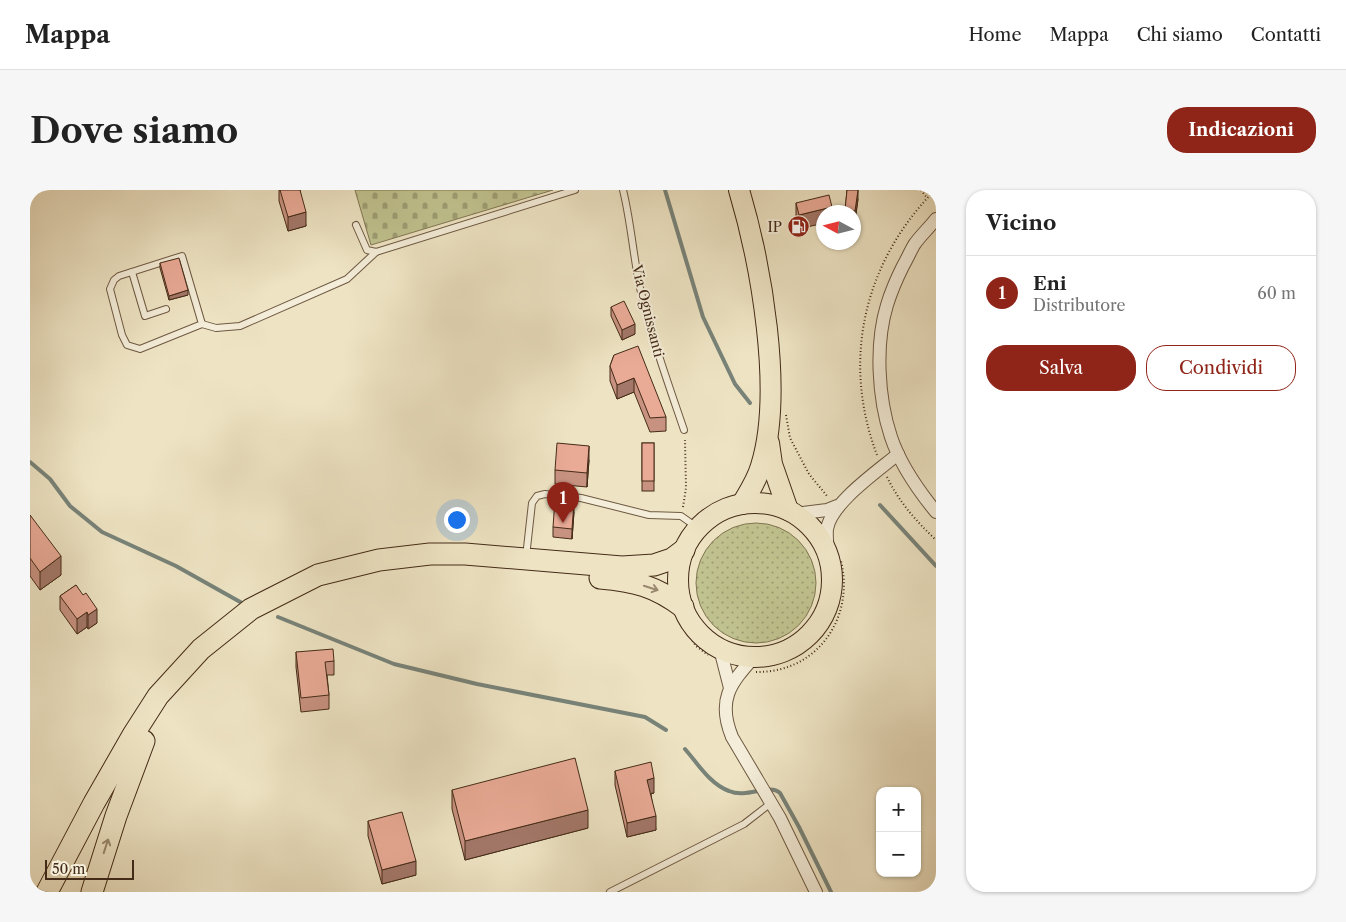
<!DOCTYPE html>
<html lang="it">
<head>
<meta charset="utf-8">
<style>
  :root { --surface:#fff; --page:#f6f6f6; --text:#222; --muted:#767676; --line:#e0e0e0; --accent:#8f2418 }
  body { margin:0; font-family:"Libre Caslon Text",serif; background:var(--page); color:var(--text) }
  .controls { position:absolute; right:15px; bottom:15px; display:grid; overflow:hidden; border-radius:10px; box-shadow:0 1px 4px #0004 }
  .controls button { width:45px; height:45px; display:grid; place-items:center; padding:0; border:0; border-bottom:1px solid var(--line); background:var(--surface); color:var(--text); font:25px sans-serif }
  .compass { position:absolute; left:786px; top:15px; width:45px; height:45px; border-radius:50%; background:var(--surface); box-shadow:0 1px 4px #0004; rotate:277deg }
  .scale { position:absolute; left:15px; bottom:12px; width:89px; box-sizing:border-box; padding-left:5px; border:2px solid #442b17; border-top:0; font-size:14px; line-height:18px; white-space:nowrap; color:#442b17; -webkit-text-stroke:4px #f4edd9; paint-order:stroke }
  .you { position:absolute; left:426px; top:329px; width:18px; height:18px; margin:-12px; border:4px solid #fff; border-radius:50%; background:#1a73e8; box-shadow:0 0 0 8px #1a73e833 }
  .badge { display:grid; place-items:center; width:32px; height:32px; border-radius:50%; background:var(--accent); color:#fff; font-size:16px; font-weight:700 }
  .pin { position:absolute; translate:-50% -41px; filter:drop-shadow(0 1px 2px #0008) }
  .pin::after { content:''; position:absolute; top:26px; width:18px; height:15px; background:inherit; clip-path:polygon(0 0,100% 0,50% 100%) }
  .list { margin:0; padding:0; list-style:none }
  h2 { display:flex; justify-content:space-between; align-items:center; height:65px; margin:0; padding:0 20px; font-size:21px }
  h2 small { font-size:16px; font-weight:400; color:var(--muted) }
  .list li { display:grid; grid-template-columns:32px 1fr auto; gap:15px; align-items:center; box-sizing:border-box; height:75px; padding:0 20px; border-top:1px solid var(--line) }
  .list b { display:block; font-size:19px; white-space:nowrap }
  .list p { margin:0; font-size:16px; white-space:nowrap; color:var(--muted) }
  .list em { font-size:16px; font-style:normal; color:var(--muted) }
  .actions { display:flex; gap:10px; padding:15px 20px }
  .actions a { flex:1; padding:11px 0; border:1px solid var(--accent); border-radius:20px; text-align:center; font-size:18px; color:var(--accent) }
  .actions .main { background:var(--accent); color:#fff }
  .map { position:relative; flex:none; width:906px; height:702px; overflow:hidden; border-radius:20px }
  header { display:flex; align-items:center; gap:30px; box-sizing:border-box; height:70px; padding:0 25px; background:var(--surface); border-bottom:1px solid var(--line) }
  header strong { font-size:24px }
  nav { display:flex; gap:28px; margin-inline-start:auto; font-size:18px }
  .intro { display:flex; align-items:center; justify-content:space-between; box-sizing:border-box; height:120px; padding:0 30px }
  h1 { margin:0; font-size:35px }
  .button { padding:12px 22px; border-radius:20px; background:var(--accent); color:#fff; font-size:18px; font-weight:700 }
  main { display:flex; gap:30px; padding:0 30px }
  aside { flex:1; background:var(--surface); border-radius:20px; box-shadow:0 1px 4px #0004 }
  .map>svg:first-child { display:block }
  .grass { fill:url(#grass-dots); stroke:#827653 }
  .cemetery { fill:url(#cemetery-stones); stroke:#827653 }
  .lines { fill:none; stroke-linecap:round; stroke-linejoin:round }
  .stream { stroke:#788379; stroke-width:4 }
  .service-casing { stroke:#6e5942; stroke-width:8 }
  .minor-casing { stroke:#6e5942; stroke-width:14 }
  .primary-casing { stroke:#442b17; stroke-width:22 }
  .trunk-casing { stroke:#442b17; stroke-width:23 }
  .path { stroke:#442b17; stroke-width:2; stroke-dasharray:1 2.5; stroke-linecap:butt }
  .service { stroke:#f4edd9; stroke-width:6 }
  .minor { stroke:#f4edd9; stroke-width:12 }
  .primary { stroke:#eee4c4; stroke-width:20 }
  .trunk { stroke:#eee4c4; stroke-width:21 }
  .wall { fill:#c89281; stroke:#442b17 }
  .shaded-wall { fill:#a37769; stroke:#442b17 }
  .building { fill:#e9aa96; stroke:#442b17 }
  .oneway { stroke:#99886e }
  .labels { text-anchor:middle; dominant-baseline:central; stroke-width:4; stroke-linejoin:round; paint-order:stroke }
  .poi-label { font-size:14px; fill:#442b17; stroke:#f4edd9; text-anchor:end }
  .street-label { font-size:14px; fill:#442b17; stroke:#f4edd9 }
</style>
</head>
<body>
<header>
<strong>Mappa</strong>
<nav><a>Home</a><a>Mappa</a><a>Chi siamo</a><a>Contatti</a></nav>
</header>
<div class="intro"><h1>Dove siamo</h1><a class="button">Indicazioni</a></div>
<main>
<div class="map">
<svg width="906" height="702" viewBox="0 0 906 702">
  <defs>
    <pattern id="grass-dots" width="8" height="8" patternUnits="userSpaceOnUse" patternTransform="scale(1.25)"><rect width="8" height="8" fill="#c0c28f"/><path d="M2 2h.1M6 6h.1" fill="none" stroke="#9e9e74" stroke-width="1.8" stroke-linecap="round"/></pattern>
    <pattern id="cemetery-stones" width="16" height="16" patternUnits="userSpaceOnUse" patternTransform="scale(1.25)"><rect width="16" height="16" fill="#c0c28f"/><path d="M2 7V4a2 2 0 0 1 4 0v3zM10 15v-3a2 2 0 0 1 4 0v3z" fill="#9e9e74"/></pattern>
  </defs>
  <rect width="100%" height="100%" fill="#eee4c4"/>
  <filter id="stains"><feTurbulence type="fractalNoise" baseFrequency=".004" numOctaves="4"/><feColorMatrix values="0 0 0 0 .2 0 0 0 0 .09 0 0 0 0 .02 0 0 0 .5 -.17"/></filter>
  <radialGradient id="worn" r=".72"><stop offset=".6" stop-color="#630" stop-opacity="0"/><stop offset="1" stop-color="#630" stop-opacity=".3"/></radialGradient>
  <circle class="grass" cx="726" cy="393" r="60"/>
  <polygon class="cemetery" points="325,0 523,0 341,55"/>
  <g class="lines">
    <g class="stream">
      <polyline points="635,0 673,127 705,194 720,213"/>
      <polyline points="0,272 20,289 40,316 72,342 146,376 212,413"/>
      <polyline points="850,315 906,376"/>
      <polyline points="248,427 364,474 447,494 615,527 636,540"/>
      <path d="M 655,559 C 668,574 680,594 699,601 C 717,609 739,593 750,603 L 769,637 L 801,702"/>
    </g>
    <defs>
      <g id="service">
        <path d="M 593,0 C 601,32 603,65 610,98 C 621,146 638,193 654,240"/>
        <polyline points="326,35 337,60 346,62 545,0"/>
        <polygon points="152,66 172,134 110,159 97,155 92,145 80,99 84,90 89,86"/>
        <polyline points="102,82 115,126 136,119"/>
        <polyline points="172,134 186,138 210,136 317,89 346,62"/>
        <polyline points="496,367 502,313 507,306 515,304 551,308 619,325 651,326 668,338"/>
        <polyline points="580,702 714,634 741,613"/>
      </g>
      <g id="minor">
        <path d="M 906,29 C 899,38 890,46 884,55 C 880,62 877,69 873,76 C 867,88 861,102 857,115 C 845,154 848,208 861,247 C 870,274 888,300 906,322"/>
        <polyline points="765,324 797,320 807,316"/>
        <path d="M 799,369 C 798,359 796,349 797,339 C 801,313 848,281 868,264"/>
        <polyline points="690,459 700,498"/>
        <path d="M 724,467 C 700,494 687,510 702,547 L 750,628 L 786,702"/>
      </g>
      <g id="primary">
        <path d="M 709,0 C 731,74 754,202 731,276 C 727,290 719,302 712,314"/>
        <polyline points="739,253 742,274 758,320"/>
        <circle cx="725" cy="390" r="77"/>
      </g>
      <g id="trunk">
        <path d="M 570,388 C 605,391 625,396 653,417"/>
        <polyline points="17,702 64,613 103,545 128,506 171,459 221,419 288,385 349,370 400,364 435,364 592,377 624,375 642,369 654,360"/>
        <polyline points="62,702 86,626 114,551"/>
      </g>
    </defs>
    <use href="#service" class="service-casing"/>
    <use href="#minor" class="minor-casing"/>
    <use href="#primary" class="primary-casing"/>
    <use href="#trunk" class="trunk-casing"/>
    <g class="path">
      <polyline points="891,0 897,8"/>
      <polyline points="756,225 760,248 779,284 797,306"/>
      <path d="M 847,265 C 811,170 834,72 905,0"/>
      <path d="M 857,287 C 869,312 886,331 906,350"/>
      <polyline points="653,317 656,298 655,250"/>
      <polyline points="669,327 698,307"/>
      <polyline points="651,433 666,456 678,465"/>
      <path d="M 726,482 C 787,483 825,428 811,371"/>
    </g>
    <use href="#service" class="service"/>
    <use href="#minor" class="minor"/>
    <use href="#primary" class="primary"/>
    <use href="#trunk" class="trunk"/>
  </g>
  <g class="wall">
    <polygon points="249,0 270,0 276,36 258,41 249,11"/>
    <polygon points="817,0 828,9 825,31 824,31 824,22 815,22"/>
    <polygon points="766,13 802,22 769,39 766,27"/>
    <polygon points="130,73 158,105 139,110 130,78"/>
    <polygon points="581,117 605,144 592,150 581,126"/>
    <polygon points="584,165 636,227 636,241 620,242 604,202 587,209 580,191 580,176"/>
    <rect x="612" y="253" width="12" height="48"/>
    <polygon points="559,270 557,297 525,294 525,280"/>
    <polygon points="544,322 542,349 523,347 523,337"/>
    <polygon points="0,325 31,385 10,400 0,386"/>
    <polygon points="46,395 67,433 58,439 57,437 47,444 30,420 30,406"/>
    <polygon points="266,462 304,471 304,485 297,485 299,505 299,519 271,522 266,477"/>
    <polygon points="585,581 624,603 621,604 626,640 597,647 585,595"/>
    <polygon points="422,600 558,638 435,670 422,619"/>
    <polygon points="338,631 386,685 352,694 338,646"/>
  </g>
  <g class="shaded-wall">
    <polygon points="828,0 828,9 825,31 825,21"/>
    <polygon points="802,17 802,22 794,22 794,33 769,39 769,25"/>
    <polygon points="276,22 276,36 258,41 258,27"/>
    <polygon points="158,100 158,105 139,110 139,106"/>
    <polygon points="605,134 605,144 592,150 592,140"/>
    <polygon points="604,188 604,202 587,209 587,195"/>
    <polygon points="559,256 559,270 557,297 557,283"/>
    <polygon points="544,312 544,322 542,349 542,339"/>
    <polygon points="31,366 31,385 10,400 10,382"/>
    <polygon points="67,419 67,433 58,439 58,425"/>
    <polygon points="57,422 57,437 47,444 47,429"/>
    <polygon points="624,588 624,603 617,604 617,590"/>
    <polygon points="558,620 558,638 435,670 435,651"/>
    <polygon points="626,626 626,640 597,647 597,633"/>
    <polygon points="386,671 386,685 352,694 352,680"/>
  </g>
  <g class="building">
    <polygon points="250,0 270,0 276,22 258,27"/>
    <polygon points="817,0 828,0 825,21 815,20"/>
    <polygon points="799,5 802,17 769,25 766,13"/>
    <polygon points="149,68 158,100 139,106 130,73"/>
    <polygon points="594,111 605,134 592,140 581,117"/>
    <polygon points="608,156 636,227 620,228 604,188 587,195 580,176 584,165"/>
    <polygon points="527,253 559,256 557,283 525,280"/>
    <rect x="612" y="253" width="12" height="38"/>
    <polygon points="525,310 544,312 542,339 523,337"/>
    <polygon points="0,325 31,366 10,382 0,368"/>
    <polygon points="46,395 53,405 56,403 67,419 58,425 57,422 47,429 30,406"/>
    <polygon points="303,459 304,471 295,472 299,505 271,508 266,462"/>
    <polygon points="545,568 558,620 435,651 422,600"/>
    <polygon points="621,572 624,588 617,590 626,626 597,633 585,581"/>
    <polygon points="372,622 386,671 352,680 338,631"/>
  </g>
  <defs><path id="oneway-shaft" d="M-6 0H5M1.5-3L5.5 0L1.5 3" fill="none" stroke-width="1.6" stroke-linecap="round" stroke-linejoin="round" transform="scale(1.25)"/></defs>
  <g class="oneway">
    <use href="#oneway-shaft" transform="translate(621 398) rotate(18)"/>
    <use href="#oneway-shaft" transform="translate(76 656) rotate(-72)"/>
  </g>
  <defs>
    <symbol id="fuel-disc" viewBox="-11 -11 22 22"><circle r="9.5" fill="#8f2418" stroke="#f4edd9"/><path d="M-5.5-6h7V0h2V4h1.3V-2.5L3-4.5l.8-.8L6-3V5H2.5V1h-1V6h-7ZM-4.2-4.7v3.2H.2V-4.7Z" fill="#fff"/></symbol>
  </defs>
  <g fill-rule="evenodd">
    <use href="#fuel-disc" x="756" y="24" width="25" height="25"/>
  </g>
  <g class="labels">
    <g class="poi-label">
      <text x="752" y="37">IP</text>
    </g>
    <g class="street-label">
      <text transform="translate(618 121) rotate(76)">Via Ognissanti</text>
    </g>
  </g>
  <rect width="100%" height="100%" filter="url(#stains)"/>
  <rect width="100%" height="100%" fill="url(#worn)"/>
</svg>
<div class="controls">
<button>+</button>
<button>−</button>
</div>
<svg class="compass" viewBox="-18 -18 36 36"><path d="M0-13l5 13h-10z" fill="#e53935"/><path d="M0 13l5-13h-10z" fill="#767676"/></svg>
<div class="scale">50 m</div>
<div class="you"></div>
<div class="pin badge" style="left:533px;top:333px">1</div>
</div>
<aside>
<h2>Vicino<small></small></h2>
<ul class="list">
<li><span class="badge">1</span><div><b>Eni</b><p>Distributore</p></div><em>60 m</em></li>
</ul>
<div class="actions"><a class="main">Salva</a><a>Condividi</a></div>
</aside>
</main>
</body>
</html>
